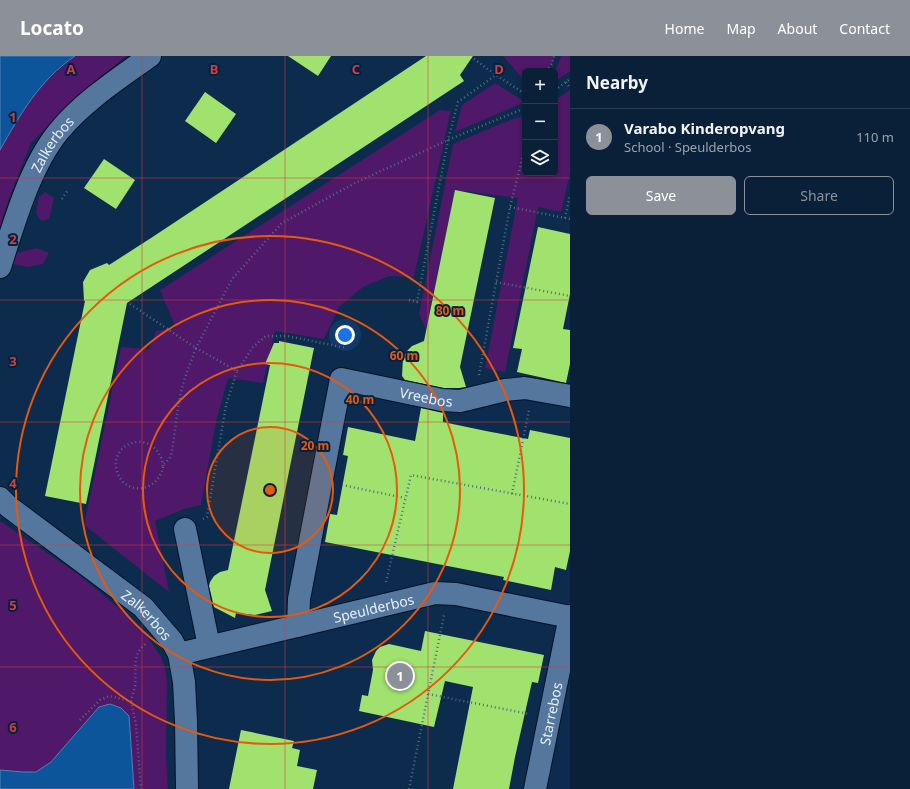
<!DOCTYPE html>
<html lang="en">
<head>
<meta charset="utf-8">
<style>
  :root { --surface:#0a2039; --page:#132841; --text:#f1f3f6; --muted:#99a3ae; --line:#2a3e53; --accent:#8c9099 }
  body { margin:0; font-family:"Noto Sans",sans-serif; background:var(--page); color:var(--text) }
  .controls { position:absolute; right:12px; top:12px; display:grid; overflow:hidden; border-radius:6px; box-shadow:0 2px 6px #0003 }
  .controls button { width:36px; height:36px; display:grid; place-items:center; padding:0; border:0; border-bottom:1px solid var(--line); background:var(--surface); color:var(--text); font:20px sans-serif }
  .you { position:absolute; left:345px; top:279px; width:14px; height:14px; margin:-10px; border:3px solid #fff; border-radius:50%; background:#1a73e8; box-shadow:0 0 0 6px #1a73e833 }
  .badge { display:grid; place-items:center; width:26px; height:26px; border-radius:50%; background:var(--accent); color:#fff; font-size:13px; font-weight:700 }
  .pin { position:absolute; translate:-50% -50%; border:2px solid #fff; box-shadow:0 1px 4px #0006 }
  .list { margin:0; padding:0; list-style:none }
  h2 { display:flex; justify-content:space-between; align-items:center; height:52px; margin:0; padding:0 16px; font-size:17px }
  h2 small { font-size:13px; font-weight:400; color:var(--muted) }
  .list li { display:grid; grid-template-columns:26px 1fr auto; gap:12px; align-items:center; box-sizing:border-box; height:56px; padding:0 16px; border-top:1px solid var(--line) }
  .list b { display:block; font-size:15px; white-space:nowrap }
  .list p { margin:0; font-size:13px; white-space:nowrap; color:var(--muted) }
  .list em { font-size:13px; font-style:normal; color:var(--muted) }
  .actions { display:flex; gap:8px; padding:12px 16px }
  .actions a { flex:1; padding:9px 0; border:1px solid var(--accent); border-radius:6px; text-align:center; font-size:14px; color:var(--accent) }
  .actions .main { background:var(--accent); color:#fff }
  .icon { flex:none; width:22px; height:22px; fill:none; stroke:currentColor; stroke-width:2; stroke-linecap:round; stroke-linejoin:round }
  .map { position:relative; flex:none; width:570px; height:733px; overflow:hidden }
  header { display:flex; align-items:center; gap:24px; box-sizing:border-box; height:56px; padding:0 20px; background:var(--accent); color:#fff }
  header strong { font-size:19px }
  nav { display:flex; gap:22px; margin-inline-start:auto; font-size:14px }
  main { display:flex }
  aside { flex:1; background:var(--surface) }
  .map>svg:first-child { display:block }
  .green { fill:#4f1868 }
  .water { fill:#0d559a; stroke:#4e83b7 }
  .building { fill:#a1e26e }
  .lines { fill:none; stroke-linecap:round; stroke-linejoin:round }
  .minor-casing { stroke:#00132b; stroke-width:24 }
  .path { stroke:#536a85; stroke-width:2.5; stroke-dasharray:1 3; stroke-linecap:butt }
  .minor { stroke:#56779d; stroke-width:22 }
  .grid { fill:none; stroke:#d73c3d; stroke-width:1; stroke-opacity:0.55 }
  .ring { fill:none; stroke:#e8590c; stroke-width:2 }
  .labels { text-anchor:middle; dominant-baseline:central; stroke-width:4; stroke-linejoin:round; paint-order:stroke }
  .street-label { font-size:14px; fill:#e4effc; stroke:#032141 }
  .grid-label { font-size:13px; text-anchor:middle; font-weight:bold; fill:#d73c3d; stroke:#032141; stroke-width:4; stroke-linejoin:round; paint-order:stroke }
  .centre { fill:#e8590c; stroke:#032141; stroke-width:2 }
  .ring-label { font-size:12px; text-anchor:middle; font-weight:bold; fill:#e8590c; stroke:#032141; stroke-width:4; stroke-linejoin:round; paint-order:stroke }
</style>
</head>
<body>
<header>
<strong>Locato</strong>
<nav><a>Home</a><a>Map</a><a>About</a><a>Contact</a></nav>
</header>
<main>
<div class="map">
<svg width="570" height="733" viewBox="0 0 570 733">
  <rect width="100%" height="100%" fill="#0d2b4c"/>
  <g class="green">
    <polygon points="75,0 126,0 79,39 31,87 9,142 0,171 0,94 23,53 42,29"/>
    <polygon points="503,0 554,0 552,8 546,15 525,15 525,25"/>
    <polygon points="561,0 570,0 570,15 555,26 555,15 553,15 557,11"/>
    <polygon points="495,27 525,46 455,76 462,49"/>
    <polygon points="570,34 570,117 561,156 538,151 505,316 485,312 518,142 455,134 426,273 419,258 453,88 500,68 525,59 525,117 555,117 555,44"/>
    <polygon points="440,54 451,55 414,221 389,220 363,231 339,251 324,283 275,275 263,327 228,322 216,366 201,449 184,453 155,465 169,536 84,469 121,291 149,293 156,275 176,272 160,234"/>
    <polygon points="45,136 54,142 49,163 41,165 36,157 39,141"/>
    <polygon points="37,192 49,197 43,208 27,211 13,208 11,203 16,197"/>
    <path d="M 0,465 L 78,518 L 127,559 L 141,571 L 161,601 L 165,612 L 167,625 L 166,700 L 168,733 L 134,733 L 129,660 L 99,651 C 85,668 55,707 37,715 C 29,719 9,716 0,714 Z"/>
  </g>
  <g class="water">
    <path d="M 0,0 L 75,0 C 39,25 21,57 0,94 Z"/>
    <polygon points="110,648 121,652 129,660 134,733 0,733 0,714 23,716 36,716 51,706 99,651"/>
  </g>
  <g class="building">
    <polygon points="288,0 331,0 318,20"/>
    <polygon points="426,0 473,0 460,19 464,25 127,247 86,448 45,440 85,245 84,245 83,226 90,214 107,207 109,209 151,182"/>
    <polygon points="205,36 236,58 216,87 185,65"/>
    <polygon points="104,103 135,124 116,153 84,132"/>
    <polygon points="455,134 495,142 460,311 466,331 459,332 444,332 405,324 402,320 403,302 407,295 412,290 424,285"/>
    <polygon points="538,171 570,178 570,238 563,273 570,274 570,308 566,327 517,316 522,293 513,292"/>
    <polygon points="279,285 314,292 265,534 272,555 255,559 236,557 235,562 214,551 209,530 210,526 214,520 220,516 228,514 270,309 265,308 274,287 279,287"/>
    <polygon points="421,352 443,357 443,366 486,375 528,383 530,374 570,382 570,495 566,514 555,511 551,534 503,524 504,521 325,486 330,458 337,459 348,400 343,399 348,371 415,385"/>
    <polygon points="425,575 544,599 538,627 532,626 515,701 509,733 453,733 473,631 445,625 434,671 359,655 362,639 368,640 373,614 372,604 376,595 380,591 389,588 421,595"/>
    <polygon points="241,674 294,685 292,692 300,694 297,710 317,714 313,733 229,733"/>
  </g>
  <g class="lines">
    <defs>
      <g id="minor">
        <path id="s1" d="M 0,211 C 14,167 30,110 59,75 C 84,45 118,23 150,0"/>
        <path id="s2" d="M 0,442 L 9,451 L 143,551 L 172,585 L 179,598 L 184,626 L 186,665 L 187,733"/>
        <polyline points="185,473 209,590"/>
        <path id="s3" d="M 298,570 L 299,543 L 341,323 L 442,344 L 460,345 L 505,334 L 525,332 L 570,340"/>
        <path id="s4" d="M 179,598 L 435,537 L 456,538 L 570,561"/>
        <path id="s5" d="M 535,733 L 570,560"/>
      </g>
    </defs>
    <use href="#minor" class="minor-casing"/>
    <g class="path">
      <polyline points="474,3 496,19"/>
      <polyline points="546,15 552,8 554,0"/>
      <polyline points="566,26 570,32"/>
      <polyline points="555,34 570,23"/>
      <polyline points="62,143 68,134"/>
      <polyline points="510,151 570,163"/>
      <polyline points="565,162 570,139"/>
      <polyline points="496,226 570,240"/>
      <polyline points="409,244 417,246 448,84 458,46 496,19 525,38"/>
      <path d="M 130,248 L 196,292 C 190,308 183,325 180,341 C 176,360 175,380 171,399 C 170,404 164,406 163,411 C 162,414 162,417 160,419 C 155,430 140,436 129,430 C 122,427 117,419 116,411 C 113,382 158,374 163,410"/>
      <polyline points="237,315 253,291 266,280 287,280 347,292"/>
      <polyline points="479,319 510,151 525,92"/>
      <polyline points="342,429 405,442"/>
      <polyline points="512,438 529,354"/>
      <polyline points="203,463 207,461 226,349 237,315 196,292 232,223 282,167 355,127 448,84 525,52"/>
      <polyline points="386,526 411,419 570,448"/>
      <polyline points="428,638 529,658"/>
      <polyline points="131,645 136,669 141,733"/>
      <path d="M 80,664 L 100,644 L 109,640 L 131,645 C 132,640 134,635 135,630 C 137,614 131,597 147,587"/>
      <polyline points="409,733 444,559"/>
    </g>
    <use href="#minor" class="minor"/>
  </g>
  <path class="grid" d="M 142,0 L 142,733M 285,0 L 285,733M 428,0 L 428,733M 0,122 L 570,122M 0,244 L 570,244M 0,366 L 570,366M 0,489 L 570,489M 0,611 L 570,611"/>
  <circle cx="270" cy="434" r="63" fill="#e8590c" fill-opacity=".12"/>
  <g class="ring">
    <circle cx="270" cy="434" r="63"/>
    <circle cx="270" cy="434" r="127"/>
    <circle cx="270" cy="434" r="190"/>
    <circle cx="270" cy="434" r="254"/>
  </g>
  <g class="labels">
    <g class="street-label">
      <text stroke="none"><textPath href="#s1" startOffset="134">Zalkerbos</textPath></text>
      <text stroke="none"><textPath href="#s3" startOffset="338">Vreebos</textPath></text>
      <text stroke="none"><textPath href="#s4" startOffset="200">Speulderbos</textPath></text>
      <text stroke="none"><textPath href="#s2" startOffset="188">Zalkerbos</textPath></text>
      <text stroke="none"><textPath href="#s5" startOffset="77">Starrebos</textPath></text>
    </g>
  </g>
  <g class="grid-label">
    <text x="71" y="18">A</text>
    <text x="214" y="18">B</text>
    <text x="356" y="18">C</text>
    <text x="499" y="18">D</text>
    <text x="13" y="66">1</text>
    <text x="13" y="188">2</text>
    <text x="13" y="310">3</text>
    <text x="13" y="432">4</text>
    <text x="13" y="554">5</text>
    <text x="13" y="676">6</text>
  </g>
  <circle cx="270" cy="434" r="6" class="centre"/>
  <g class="ring-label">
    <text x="450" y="259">80 m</text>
    <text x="404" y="304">60 m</text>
    <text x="360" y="348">40 m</text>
    <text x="315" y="394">20 m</text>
  </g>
</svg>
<div class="controls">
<button>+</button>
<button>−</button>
<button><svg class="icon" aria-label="layers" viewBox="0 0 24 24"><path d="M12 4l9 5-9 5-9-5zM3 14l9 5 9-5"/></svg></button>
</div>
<div class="you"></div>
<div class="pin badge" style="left:400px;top:620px">1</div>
</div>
<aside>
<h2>Nearby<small></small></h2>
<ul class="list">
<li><span class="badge">1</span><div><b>Varabo Kinderopvang</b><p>School · Speulderbos</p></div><em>110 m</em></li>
</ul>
<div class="actions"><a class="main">Save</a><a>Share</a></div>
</aside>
</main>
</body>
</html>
